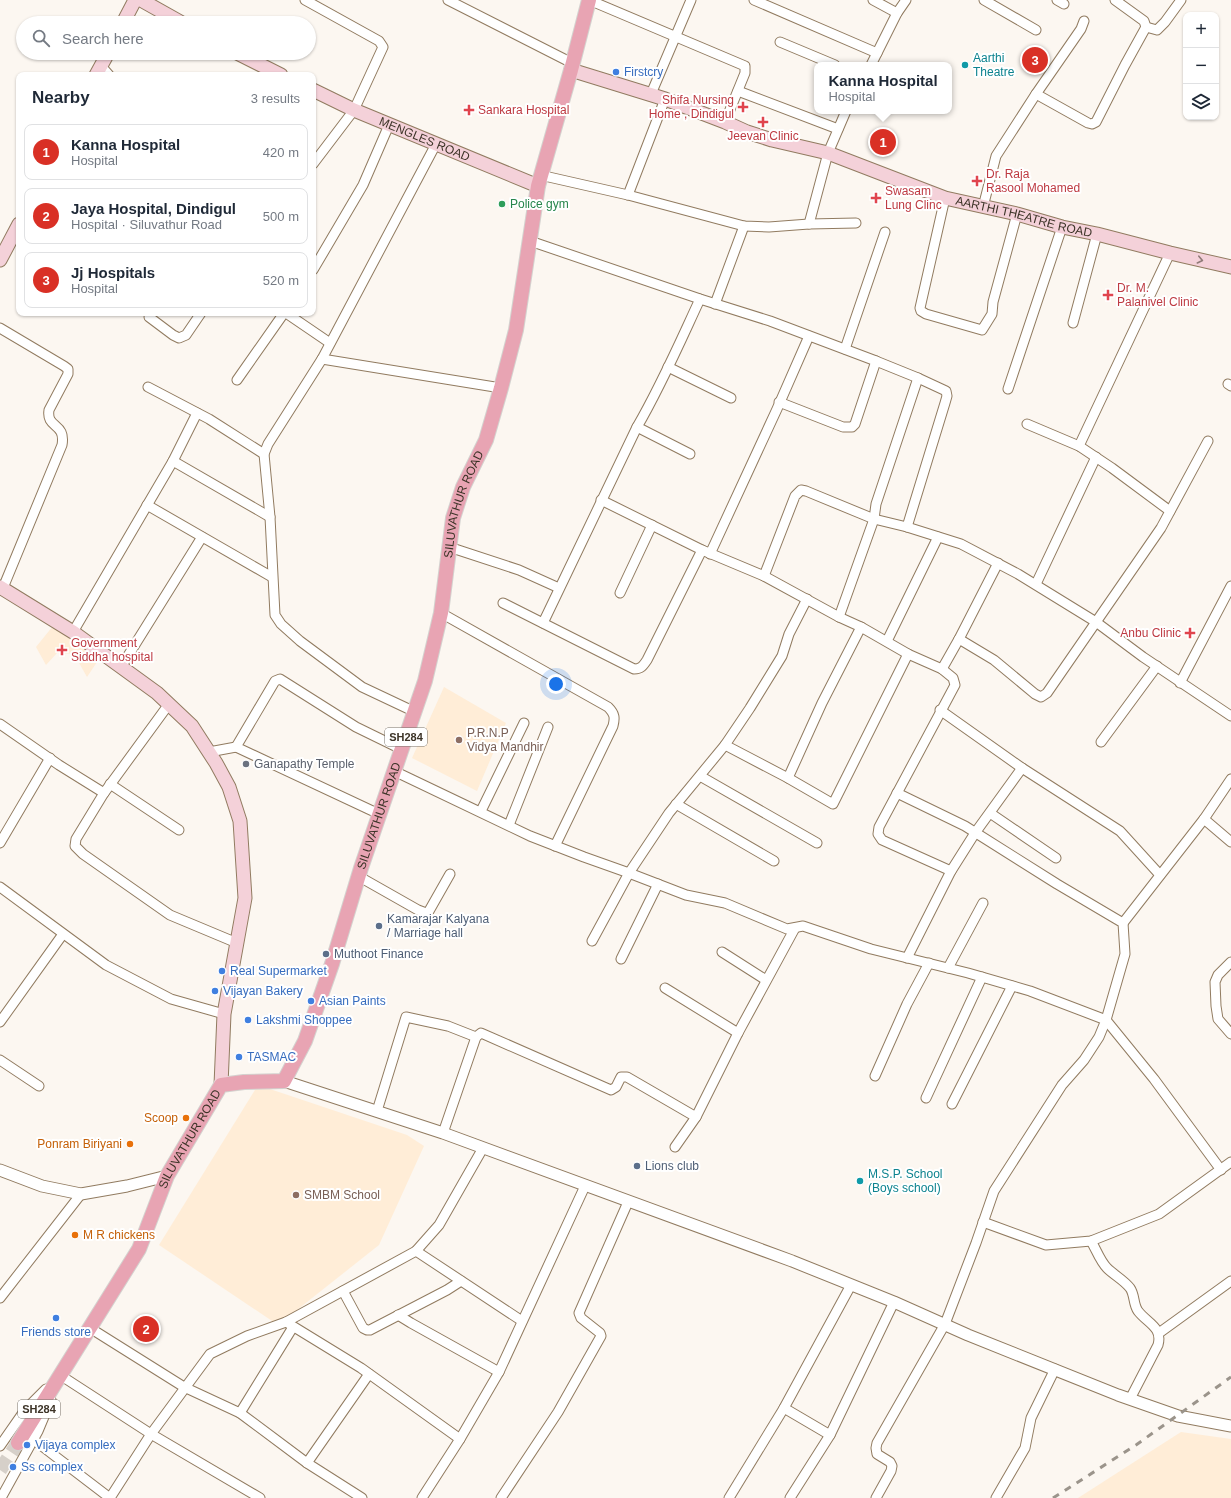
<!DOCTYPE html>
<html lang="en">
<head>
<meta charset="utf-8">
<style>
  :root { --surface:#fff; --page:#f2f2f3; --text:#1f2937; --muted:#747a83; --line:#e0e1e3; --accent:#d93025 }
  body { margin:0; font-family:Arial,sans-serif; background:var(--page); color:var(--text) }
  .controls { position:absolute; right:12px; top:12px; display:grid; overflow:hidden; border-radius:8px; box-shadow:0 1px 3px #0004 }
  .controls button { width:36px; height:36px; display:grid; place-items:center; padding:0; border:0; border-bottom:1px solid var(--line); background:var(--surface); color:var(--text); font:20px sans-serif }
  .you { position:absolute; left:556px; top:684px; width:14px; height:14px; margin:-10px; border:3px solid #fff; border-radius:50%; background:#1a73e8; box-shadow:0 0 0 6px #1a73e833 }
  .badge { display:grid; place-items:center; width:26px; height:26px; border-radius:50%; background:var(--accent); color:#fff; font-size:13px; font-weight:700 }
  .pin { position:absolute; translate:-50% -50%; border:2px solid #fff; box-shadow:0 1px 4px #0006 }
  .popup { position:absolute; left:814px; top:62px; width:138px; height:52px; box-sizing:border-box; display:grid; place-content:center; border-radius:8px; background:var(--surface); filter:drop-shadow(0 1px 3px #0005); font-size:13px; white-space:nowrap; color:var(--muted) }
  .popup b { font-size:15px; color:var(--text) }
  .popup::after { content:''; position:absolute; left:50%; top:100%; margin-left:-8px; border:8px solid transparent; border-top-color:var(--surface) }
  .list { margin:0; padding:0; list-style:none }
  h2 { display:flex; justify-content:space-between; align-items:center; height:52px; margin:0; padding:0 16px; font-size:17px }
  h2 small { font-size:13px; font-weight:400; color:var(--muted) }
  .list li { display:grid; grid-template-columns:26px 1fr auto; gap:12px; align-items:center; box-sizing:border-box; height:56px; margin:0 8px 8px; padding:0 8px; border:1px solid var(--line); border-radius:8px }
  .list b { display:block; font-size:15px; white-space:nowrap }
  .list p { margin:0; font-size:13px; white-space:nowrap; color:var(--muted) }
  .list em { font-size:13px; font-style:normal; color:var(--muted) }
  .icon { flex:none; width:22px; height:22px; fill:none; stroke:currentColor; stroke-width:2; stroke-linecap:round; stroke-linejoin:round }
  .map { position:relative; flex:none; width:1231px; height:1498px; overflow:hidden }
  .search { position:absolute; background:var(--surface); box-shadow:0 1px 3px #0004; left:16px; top:16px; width:300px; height:44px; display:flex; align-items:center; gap:10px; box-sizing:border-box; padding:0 14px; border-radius:22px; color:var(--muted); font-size:15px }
  .panel { position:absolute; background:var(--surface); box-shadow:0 1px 3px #0004; left:16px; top:72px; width:300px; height:244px; border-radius:8px }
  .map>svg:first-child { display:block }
  .built { fill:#ffedd7 }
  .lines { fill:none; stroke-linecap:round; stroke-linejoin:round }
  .primary-tunnel { stroke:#d6d0c9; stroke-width:14; stroke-dasharray:14 7; stroke-linecap:butt }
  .minor-casing { stroke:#917b60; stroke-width:11 }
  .tertiary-casing { stroke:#917b60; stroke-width:13 }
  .secondary-casing { stroke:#917b60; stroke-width:15 }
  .primary-casing { stroke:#d4d2cf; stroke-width:16 }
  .minor { stroke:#fff; stroke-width:9 }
  .tertiary { stroke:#fff; stroke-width:11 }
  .secondary { stroke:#f4d1d9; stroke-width:13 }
  .primary { stroke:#e8a4b3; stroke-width:14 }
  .rail { stroke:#9b948b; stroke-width:3; stroke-dasharray:7 7; stroke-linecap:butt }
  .oneway { stroke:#8f7a77 }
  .culture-dot { fill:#0f9aa8; stroke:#fff; stroke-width:1.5 }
  .shop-dot { fill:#3f7fe0; stroke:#fff; stroke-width:1.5 }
  .health-dot { fill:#e0444e; stroke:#fff; stroke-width:1.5 }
  .leisure-dot { fill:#2e9e5b; stroke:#fff; stroke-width:1.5 }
  .education-dot { fill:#8d6e63; stroke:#fff; stroke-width:1.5 }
  .worship-dot { fill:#6b7280; stroke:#fff; stroke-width:1.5 }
  .service-dot { fill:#5c6f8a; stroke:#fff; stroke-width:1.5 }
  .food-dot { fill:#e8710a; stroke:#fff; stroke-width:1.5 }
  .labels { text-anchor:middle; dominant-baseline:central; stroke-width:4; stroke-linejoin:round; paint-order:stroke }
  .shield { fill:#fff; stroke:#767068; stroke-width:1 }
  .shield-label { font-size:11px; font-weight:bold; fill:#3c3327 }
  .culture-label { font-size:12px; fill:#0d838f; stroke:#fff; text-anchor:start }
  .shop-label { font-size:12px; fill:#366cbe; stroke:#fff; text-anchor:start }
  .health-label { font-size:12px; fill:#be3a42; stroke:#fff; text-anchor:start }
  .street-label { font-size:12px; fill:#3c3327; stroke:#fff }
  .leisure-label { font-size:12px; fill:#27864d; stroke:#fff; text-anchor:start }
  .education-label { font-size:12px; fill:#785e54; stroke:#fff; text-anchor:start }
  .worship-label { font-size:12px; fill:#5b616d; stroke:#fff; text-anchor:start }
  .service-label { font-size:12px; fill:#4e5e75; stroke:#fff; text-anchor:start }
  .food-label { font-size:12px; fill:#c56008; stroke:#fff; text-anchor:end }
</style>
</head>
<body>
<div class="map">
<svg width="1231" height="1498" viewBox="0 0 1231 1498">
  <rect width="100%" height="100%" fill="#fcf7f1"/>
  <g class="built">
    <polygon points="53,626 99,659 87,677 74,654 57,653 46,665 36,647"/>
    <polygon points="444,687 506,723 477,791 412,758"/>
    <polygon points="258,1085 407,1135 424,1146 379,1245 278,1325 159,1245"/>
    <polygon points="1181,1432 1231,1439 1231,1498 1078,1498"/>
  </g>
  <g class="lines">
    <polyline class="primary-tunnel" points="0,1470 18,1443"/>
    <defs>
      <g id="minor">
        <polyline points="305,0 379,41 383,47 354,110 313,164"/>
        <polyline points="448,0 572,63"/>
        <polyline points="589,0 745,66 745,73 725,122"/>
        <polyline points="754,0 877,53"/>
        <polyline points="873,0 897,13"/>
        <polyline points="984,0 1036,30"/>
        <polyline points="1057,0 1064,4"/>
        <polyline points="1146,27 1157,30 1165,22 1181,0"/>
        <polyline points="780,42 835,65"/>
        <polyline points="871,65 897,13 906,0"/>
        <polyline points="101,66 109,75"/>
        <polyline points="738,91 838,129"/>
        <polyline points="651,94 691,0"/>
        <polyline points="1036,94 1088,123 1092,124 1096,122 1125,65 1146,27 1144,21 1115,0"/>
        <polyline points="540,175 628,195 744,226 769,227 809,224 856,223"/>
        <polyline points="628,195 665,99"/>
        <polyline points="945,198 920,308 921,311 926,314 982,330 992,314 993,302 1017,214"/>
        <polyline points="983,207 996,156 1036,94 1081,29 1084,21"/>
        <polyline points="809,224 828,153 846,111"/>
        <polyline points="530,241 700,299 770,321 876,361 918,378 946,391 947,396 945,403 907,527"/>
        <polyline points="313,270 363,185 389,125"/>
        <polyline points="715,304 744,226"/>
        <polyline points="286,313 330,343"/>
        <polyline points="149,317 173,335 179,338 186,335 201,313"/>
        <polyline points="1073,323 1097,234"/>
        <path d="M 0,328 L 64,366 L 68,369 L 68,374 L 49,410 C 46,429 66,422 62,445 L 3,588"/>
        <polyline points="845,349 885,232"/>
        <polyline points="322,359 501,388"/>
        <polyline points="668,367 731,398"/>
        <polyline points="237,380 284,313"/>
        <polyline points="1228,384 1231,386"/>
        <polyline points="148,387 209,419 264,454"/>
        <polyline points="1008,389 1062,227"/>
        <polyline points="779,402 843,427 852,427 855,424 876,361"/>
        <polyline points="1027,424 1079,446 1112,468 1170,511"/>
        <polyline points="637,427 690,454"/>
        <polyline points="1079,446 1170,253"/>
        <polyline points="173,461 270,517"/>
        <polyline points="601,500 702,550 764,576 839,617 861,627 908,654 942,669 953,678 955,685 879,827 878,834 882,840 951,871"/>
        <polyline points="147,505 272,577"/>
        <polyline points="449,547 519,570 559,588"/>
        <polyline points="710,554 777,409 809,336"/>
        <polyline points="764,576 795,496 801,490 806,491 874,519 907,527 961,544 1018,574 1096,622 1143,657 1231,716"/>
        <polyline points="1036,584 1096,457"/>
        <polyline points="620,593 652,525"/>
        <path d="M 503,603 L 634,669 C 641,669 643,666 647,660 L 702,550"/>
        <path d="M 441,613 L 608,707 C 615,714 615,718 613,726 L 555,846"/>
        <polyline points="839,617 874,519 876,504 918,378"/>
        <path d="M 543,623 L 637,427 C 661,386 680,342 700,299"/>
        <polyline points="73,632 173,461 197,413"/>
        <polyline points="959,639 994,660 1035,694 1041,697 1047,693 1161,528 1208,441"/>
        <polyline points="887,641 938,537"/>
        <polyline points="121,667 202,537"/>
        <polyline points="942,669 959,639 998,563"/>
        <polyline points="1180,683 1231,586"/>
        <polyline points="169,704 104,793 76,839 75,846 83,854 170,915 237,943"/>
        <polyline points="940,710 1022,768 1120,831 1160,875"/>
        <polyline points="415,712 362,687 300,641 281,624 275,615 270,517 264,454 268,444 322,359 436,144"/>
        <polyline points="0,724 59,765 104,793"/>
        <polyline points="1101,742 1157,666"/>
        <polyline points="725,745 788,778 833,804 908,654"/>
        <polyline points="209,752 236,747"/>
        <polyline points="394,771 530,836 584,857 629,873 686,895 725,903 787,929 803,926 871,949 968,973 1030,991 1106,1020 1099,1037 1084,1060 1062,1085 994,1191 976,1243 945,1324 877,1443 876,1448 877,1454 890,1462 892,1466 891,1471 876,1498"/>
        <polyline points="700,776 817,843"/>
        <polyline points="788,778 822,703 861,627"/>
        <polyline points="110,784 179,830"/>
        <polyline points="897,793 965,826 1057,884 1123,923 1125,954 1106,1020 1154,1079 1221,1170"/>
        <polyline points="676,804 774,861"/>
        <polyline points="481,811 524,723"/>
        <polyline points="990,813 1056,858"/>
        <polyline points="379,814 236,747 275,681 280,679 356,727 401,749"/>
        <polyline points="1204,819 1231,842"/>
        <polyline points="509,825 548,727"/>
        <polyline points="0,843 50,758"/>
        <polyline points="358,876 418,910 426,913 429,911 450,874"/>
        <polyline points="0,887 106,965 171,999 224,1014"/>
        <polyline points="1123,923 1204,819 1231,779"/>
        <polyline points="592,941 629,873 669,813 725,745 750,708 782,656 789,634 807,599"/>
        <polyline points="722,952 766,980"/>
        <polyline points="907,958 951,871 975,833 1022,768"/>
        <polyline points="621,959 658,884"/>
        <polyline points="1231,962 1218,975 1215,982 1216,1006 1218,1019 1231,1034"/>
        <polyline points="948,968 983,903"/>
        <polyline points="665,988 738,1033"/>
        <polyline points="0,1022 63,934"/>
        <polyline points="0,1060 39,1086"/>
        <polyline points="875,1076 907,1004 929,963"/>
        <polyline points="926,1098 982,977"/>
        <polyline points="952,1104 1012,986"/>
        <polyline points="377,1111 406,1017 448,1026 476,1037"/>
        <polyline points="443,1133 476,1037 481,1033 611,1090 616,1087 621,1077 627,1077 696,1117"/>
        <polyline points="675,1147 696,1117 738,1033 795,928"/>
        <polyline points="983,1222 1046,1245 1091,1241 1159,1214 1231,1162"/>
        <path d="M 1091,1241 C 1096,1249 1100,1261 1107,1268 C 1114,1275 1124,1280 1130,1288 C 1135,1295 1133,1304 1138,1311 C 1147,1323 1163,1327 1158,1345 L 1130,1399"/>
        <polyline points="416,1251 522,1321"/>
        <polyline points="343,1291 363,1328 367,1330 370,1330 447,1290 461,1281"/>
        <polyline points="0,1298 81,1194"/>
        <polyline points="398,1315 411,1323 499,1372"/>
        <polyline points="286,1322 361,1368 460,1439"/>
        <polyline points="90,1328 184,1387 240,1413 307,1463 362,1498"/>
        <polyline points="1159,1333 1231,1281"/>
        <polyline points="60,1375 151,1434 260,1498"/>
        <polyline points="240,1413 293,1327"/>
        <polyline points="830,1435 784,1408 851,1285"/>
        <polyline points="34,1440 110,1498"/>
        <polyline points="0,1446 25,1410 46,1389"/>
        <polyline points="307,1463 369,1374"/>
        <polyline points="1,1498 38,1431 51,1400"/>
        <polyline points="110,1498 151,1434 210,1354 247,1336 286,1322 416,1251 439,1225 483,1148"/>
        <polyline points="422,1498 460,1439 499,1372 585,1186"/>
        <polyline points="501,1498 558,1412 601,1336 600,1333 581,1318 579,1313 628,1202"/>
        <polyline points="729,1498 784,1408"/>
        <polyline points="790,1498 830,1435 894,1302"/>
        <polyline points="996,1498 1025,1448 1031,1418 1055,1369"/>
      </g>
      <g id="tertiary">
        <polyline points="284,1081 443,1133 792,1261 894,1302 968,1335 1118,1395 1178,1416 1231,1426"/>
        <polyline points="0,1170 42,1186 81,1194 127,1186 167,1176"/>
      </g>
      <g id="secondary">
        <polyline points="141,0 182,23"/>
        <polyline points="123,23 135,0"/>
        <polyline points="237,53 281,75"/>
        <path id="s1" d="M 571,70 L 665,99 L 725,122 L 747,132 L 772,140 L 828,153 L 945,198 L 1017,214 L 1062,227 L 1097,234 L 1170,253 L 1231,267"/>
        <polyline points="96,75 108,53"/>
        <path id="s2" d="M 313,90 L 354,110 L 538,186"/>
        <polyline points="0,260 19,224"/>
        <polyline points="0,587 73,632 157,693 192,726 216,763 229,787 240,821 245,898 224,1014 221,1085"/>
      </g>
      <g id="primary">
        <path id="s3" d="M 18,1443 L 139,1249 L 167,1176 L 221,1085 L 244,1082 L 284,1081 L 305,1041 L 332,964 L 361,868 L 425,681 L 441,613 L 453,518 L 463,487 L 486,440 L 501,388 L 516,330 L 538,186 L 571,70 L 589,0"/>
      </g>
    </defs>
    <use href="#minor" class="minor-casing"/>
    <use href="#tertiary" class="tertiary-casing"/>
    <use href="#secondary" class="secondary-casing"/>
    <use href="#primary" class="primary-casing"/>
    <use href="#minor" class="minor"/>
    <use href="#tertiary" class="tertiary"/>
    <use href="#secondary" class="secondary"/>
    <use href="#primary" class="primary"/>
    <polyline class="rail" points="1053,1498 1136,1445 1231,1377"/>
  </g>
  <defs><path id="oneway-chevron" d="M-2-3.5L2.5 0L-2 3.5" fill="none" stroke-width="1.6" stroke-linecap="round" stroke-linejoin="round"/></defs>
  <use class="oneway" href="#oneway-chevron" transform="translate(1200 260) rotate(13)"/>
  <g class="culture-dot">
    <circle cx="965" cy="65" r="4"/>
    <circle cx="860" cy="1181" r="4"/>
  </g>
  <g class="shop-dot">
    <circle cx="616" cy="72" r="4"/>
    <circle cx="222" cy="971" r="4"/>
    <circle cx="215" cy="991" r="4"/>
    <circle cx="311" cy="1001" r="4"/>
    <circle cx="248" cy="1020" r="4"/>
    <circle cx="239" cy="1057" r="4"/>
    <circle cx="56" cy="1318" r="4"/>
    <circle cx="27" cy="1445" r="4"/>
    <circle cx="13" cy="1467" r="4"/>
  </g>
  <g class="health-dot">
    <path d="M741 101h4v4h4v4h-4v4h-4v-4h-4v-4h4z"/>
    <path d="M467 104h4v4h4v4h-4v4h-4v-4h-4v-4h4z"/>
    <path d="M761 116h4v4h4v4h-4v4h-4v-4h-4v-4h4z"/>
    <path d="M975 175h4v4h4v4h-4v4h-4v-4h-4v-4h4z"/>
    <path d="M874 192h4v4h4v4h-4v4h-4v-4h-4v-4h4z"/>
    <path d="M1106 289h4v4h4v4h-4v4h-4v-4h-4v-4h4z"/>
    <path d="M1188 627h4v4h4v4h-4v4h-4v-4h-4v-4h4z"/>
    <path d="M60 644h4v4h4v4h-4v4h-4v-4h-4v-4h4z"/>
  </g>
  <circle class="leisure-dot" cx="502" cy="204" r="4"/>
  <g class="education-dot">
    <circle cx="459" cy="740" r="4"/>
    <circle cx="296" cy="1195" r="4"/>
  </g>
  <circle class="worship-dot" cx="246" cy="764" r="4"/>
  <g class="service-dot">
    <circle cx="379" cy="926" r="4"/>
    <circle cx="326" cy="954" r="4"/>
    <circle cx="637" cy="1166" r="4"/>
  </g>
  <g class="food-dot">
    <circle cx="186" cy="1118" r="4"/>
    <circle cx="130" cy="1144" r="4"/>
    <circle cx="75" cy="1235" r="4"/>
  </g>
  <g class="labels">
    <g class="shield">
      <rect x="385" y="728" width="42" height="18" rx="3"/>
      <rect x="18" y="1400" width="42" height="18" rx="3"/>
    </g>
    <g class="shield-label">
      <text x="406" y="737">SH284</text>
      <text x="39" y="1409">SH284</text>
    </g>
    <g class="culture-label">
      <text x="973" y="58">Aarthi<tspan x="973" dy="14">Theatre</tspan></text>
      <text x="868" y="1174">M.S.P. School<tspan x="868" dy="14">(Boys school)</tspan></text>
    </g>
    <g class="shop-label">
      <text x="624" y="72">Firstcry</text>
      <text x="230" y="971">Real Supermarket</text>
      <text x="223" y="991">Vijayan Bakery</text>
      <text x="319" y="1001">Asian Paints</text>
      <text x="256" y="1020">Lakshmi Shoppee</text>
      <text x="247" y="1057">TASMAC</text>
      <text x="56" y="1332" text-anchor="middle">Friends store</text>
      <text x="35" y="1445">Vijaya complex</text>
      <text x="21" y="1467">Ss complex</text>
    </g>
    <g class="health-label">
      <text x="734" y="100" text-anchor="end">Shifa Nursing<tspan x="734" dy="14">Home , Dindigul</tspan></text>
      <text x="478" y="110">Sankara Hospital</text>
      <text x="763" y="136" text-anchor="middle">Jeevan Clinic</text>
      <text x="986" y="174">Dr. Raja<tspan x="986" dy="14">Rasool Mohamed</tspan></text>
      <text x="885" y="191">Swasam<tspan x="885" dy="14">Lung Clinc</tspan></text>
      <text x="1117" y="288">Dr. M.<tspan x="1117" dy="14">Palanivel Clinic</tspan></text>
      <text x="1181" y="633" text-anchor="end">Anbu Clinic</text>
      <text x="71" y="643">Government<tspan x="71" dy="14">Siddha hospital</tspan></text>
    </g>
    <g class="street-label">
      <text stroke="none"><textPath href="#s2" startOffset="122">MENGLES ROAD</textPath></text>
      <text stroke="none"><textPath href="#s1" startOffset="477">AARTHI THEATRE ROAD</textPath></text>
      <text stroke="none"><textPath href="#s3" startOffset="1082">SILUVATHUR ROAD</textPath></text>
      <text stroke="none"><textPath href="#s3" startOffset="758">SILUVATHUR ROAD</textPath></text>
      <text stroke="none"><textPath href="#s3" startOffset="350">SILUVATHUR ROAD</textPath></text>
    </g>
    <g class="leisure-label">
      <text x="510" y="204">Police gym</text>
    </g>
    <g class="education-label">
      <text x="467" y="733">P.R.N.P<tspan x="467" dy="14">Vidya Mandhir</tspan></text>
      <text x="304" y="1195">SMBM School</text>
    </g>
    <g class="worship-label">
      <text x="254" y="764">Ganapathy Temple</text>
    </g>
    <g class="service-label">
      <text x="387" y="919">Kamarajar Kalyana<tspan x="387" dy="14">/ Marriage hall</tspan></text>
      <text x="334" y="954">Muthoot Finance</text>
      <text x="645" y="1166">Lions club</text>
    </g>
    <g class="food-label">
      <text x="178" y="1118">Scoop</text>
      <text x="122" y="1144">Ponram Biriyani</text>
      <text x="83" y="1235" text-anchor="start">M R chickens</text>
    </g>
  </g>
</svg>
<div class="controls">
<button>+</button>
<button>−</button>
<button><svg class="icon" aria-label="layers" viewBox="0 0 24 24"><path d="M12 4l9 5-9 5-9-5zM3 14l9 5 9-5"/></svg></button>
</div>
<div class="you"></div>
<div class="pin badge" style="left:883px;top:142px">1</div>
<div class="popup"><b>Kanna Hospital</b>Hospital</div>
<div class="pin badge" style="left:146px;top:1329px">2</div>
<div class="pin badge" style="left:1035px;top:60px">3</div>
<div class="search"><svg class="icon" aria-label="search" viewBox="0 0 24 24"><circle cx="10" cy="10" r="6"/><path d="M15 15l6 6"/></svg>Search here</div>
<section class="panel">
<h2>Nearby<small>3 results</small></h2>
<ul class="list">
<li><span class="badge">1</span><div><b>Kanna Hospital</b><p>Hospital</p></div><em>420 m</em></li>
<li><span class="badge">2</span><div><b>Jaya Hospital, Dindigul</b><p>Hospital · Siluvathur Road</p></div><em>500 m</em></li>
<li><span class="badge">3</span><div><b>Jj Hospitals</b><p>Hospital</p></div><em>520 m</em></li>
</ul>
</section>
</div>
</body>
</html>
